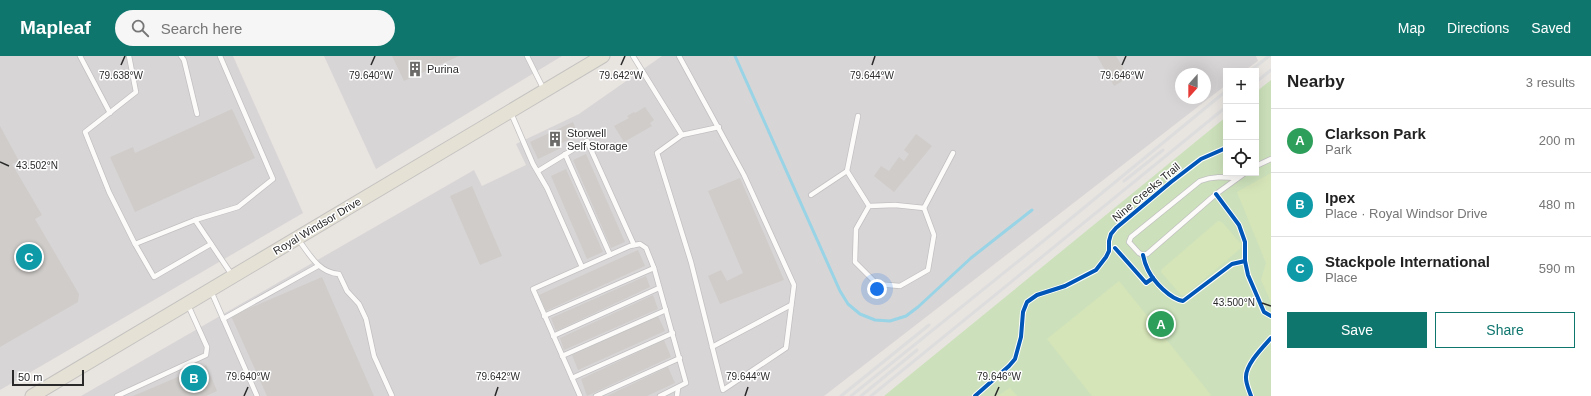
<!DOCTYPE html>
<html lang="en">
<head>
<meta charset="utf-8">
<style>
  :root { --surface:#fff; --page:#f6f6f6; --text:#222; --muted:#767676; --line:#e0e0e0; --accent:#0f766e }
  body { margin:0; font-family:Helvetica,sans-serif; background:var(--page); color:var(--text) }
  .controls { position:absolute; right:12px; top:12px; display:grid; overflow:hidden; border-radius:0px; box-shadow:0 4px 16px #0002 }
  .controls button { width:36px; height:36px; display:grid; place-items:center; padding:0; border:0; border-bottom:1px solid var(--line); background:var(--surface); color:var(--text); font:20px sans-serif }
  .compass { position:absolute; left:1175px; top:12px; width:36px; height:36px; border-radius:50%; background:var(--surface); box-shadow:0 4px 16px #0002; rotate:201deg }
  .scale { position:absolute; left:12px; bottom:10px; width:72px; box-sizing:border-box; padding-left:4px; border:2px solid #2a2a2a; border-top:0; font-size:11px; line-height:14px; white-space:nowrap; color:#2a2a2a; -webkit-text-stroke:3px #fff; paint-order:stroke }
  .you { position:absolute; left:877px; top:233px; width:14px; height:14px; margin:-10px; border:3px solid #fff; border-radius:50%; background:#1a73e8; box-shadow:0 0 0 6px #1a73e833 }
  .badge { display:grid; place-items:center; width:26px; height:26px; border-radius:50%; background:var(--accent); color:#fff; font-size:13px; font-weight:700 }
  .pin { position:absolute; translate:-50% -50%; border:2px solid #fff; box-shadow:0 1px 4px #0006 }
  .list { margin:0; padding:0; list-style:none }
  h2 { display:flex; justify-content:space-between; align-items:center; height:52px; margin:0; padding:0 16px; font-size:17px }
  h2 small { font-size:13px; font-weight:400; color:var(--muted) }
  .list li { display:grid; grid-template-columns:26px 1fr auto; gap:12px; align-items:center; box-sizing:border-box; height:64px; padding:0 16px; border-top:1px solid var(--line) }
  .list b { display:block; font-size:15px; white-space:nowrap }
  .list p { margin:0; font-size:13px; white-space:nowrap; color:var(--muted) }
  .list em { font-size:13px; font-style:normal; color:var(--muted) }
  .actions { display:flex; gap:8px; padding:12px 16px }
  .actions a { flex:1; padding:9px 0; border:1px solid var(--accent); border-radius:0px; text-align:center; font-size:14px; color:var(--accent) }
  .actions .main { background:var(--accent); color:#fff }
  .icon { flex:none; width:22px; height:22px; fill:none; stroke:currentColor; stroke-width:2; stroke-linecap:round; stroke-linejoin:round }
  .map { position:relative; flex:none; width:1271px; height:340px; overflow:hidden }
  header { display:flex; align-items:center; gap:24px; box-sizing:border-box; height:56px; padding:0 20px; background:var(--accent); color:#fff }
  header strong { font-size:19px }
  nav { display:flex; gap:22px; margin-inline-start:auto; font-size:14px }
  .search { width:280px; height:36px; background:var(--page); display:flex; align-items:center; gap:10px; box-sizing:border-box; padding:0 14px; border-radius:22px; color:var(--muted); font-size:15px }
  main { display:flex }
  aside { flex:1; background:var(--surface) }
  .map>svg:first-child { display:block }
  .industrial { fill:#d8d5d7; fill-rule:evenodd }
  .green { fill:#cce1bb }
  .pitch { fill:#d6e5b8 }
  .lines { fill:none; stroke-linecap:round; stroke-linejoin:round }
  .stream { stroke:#98d4e5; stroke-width:3 }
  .building { fill:#cfccc9 }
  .lane-casing { stroke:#c2c0c1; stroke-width:6 }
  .primary-casing { stroke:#c4c3c1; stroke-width:15 }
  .lane { stroke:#fcfbfa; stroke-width:4.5 }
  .primary { stroke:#e5e1d4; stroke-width:13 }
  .rail { stroke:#deddde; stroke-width:3 }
  .cycleway-casing { stroke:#fff; stroke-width:6 }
  .cycleway { stroke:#0057b8; stroke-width:4 }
  .ticks { fill:none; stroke:#2a2a2a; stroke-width:1.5 }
  .labels { text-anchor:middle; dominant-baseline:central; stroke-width:3; stroke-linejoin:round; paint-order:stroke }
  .poi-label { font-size:11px; fill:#2a2a2a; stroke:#fff; text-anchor:start }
  .street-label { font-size:11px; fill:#2a2a2a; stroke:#fff }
  .ticks-label { font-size:10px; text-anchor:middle; fill:#2a2a2a; stroke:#fff; stroke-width:3; stroke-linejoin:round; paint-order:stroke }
</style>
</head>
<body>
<header>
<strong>Mapleaf</strong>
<div class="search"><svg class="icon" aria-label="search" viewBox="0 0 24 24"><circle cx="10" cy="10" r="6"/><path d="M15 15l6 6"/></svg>Search here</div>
<nav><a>Map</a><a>Directions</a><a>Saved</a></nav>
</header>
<main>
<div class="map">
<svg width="1271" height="340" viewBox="0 0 1271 340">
  <rect width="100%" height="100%" fill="#e8e4e0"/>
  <g class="industrial">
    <polygon points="0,0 233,0 303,157 0,334"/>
    <polygon points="324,0 562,0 376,113"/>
    <path d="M 662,0 L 1256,0 L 1258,5 L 1244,15 L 1226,15 L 1226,29 L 824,340 L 81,340 L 474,114 L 482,130 L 526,109 L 516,88 L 579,58 ZM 1181,18 L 1205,18 L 1205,42 L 1181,42 Z"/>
  </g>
  <polygon class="green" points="1271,24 1271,340 884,340 1226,61 1226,117 1256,117 1256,36"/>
  <g class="pitch">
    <polygon points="1271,117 1271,246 1261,224 1266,207 1237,136"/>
    <polygon points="1218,165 1222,166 1241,188 1240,193 1185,239 1181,239 1161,216 1162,213"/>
    <polygon points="1119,225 1211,339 1209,340 1092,340 1047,283"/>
    <polygon points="1010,332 1017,340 997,340 999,339"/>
  </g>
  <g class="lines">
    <polyline class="stream" points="735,0 840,235 848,248 860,258 875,264 890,265 906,260 918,251 971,202 1032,154"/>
  </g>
  <g class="building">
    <polygon points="392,0 459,0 404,25"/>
    <polygon points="1097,0 1116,0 1129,21 1114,30"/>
    <polygon points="645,51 654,64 650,67 652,70 624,86 614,70 629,62 627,60 634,56 635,57"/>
    <polygon points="232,53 255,102 135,156 110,101 133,91 135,97"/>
    <polygon points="573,66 578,79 560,88 561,92 538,103 530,86"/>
    <polygon points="0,70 19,105 12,108 42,159 35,163 79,238 78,246 0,291"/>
    <polygon points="916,78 932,90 894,136 874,120 881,110 889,115 899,101 904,105 909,98 904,94"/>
    <polygon points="586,98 625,186 611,192 573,104"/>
    <polygon points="566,113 603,196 587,203 551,120"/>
    <polygon points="740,122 784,224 720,248 708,220 721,214 727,225 743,217 708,135"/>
    <polygon points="472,130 502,200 480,209 450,140"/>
    <polygon points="638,194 645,210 546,255 539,239"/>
    <polygon points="646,220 650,231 556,275 551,262"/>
    <polygon points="322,221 374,340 267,340 231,260"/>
    <polygon points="653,239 658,253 564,294 560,282"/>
    <polygon points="658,260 665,275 578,314 572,299"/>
    <polygon points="664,284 671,301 587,340 581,323"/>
    <polygon points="206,309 217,335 206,340 133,340"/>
    <polygon points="668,311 675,327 647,340 607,340"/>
  </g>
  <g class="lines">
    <defs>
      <g id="lane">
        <polyline points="80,0 110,57"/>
        <polyline points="129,0 136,36 85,76 109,136 135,188 195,164 232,219"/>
        <polyline points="181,0 184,4 197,58"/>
        <polyline points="527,0 544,34"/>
        <polyline points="633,0 682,79 657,97 691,206 723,334 786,292 794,229 744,119 679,0"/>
        <polyline points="511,57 533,108 547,132 582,211"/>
        <polyline points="858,60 847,115 869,150 856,173 855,206 877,228 900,230 928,214 934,179 924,152 953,97"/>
        <polyline points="682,79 719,71"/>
        <polyline points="565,98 610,199"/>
        <polyline points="1256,110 1271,103"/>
        <polyline points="538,115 587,85 634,189"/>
        <path d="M 1238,122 C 1224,121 1213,120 1200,125 L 1131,181 L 1129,186 L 1139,197 L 1143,199 L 1147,198 L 1216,138 L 1245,117"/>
        <polyline points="811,139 847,115"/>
        <polyline points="869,150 895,149 924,152"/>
        <polyline points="195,164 238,151 273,123 220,0"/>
        <path d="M 298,183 C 309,198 319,217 339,218 L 347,235 L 359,248 L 366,263 L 374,300 L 392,340"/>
        <polyline points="135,188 154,221 211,188"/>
        <polyline points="211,235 257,340"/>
        <polyline points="544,260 654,212"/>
        <polyline points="223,263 318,210"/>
        <polyline points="553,280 659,232"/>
        <polyline points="712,291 791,249"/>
        <polyline points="562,300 666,254"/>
        <polyline points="572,322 673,277"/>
        <polyline points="117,340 206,299 207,291 188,249"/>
        <polyline points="580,340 533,233 630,190 640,188 646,192 654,212 686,327 660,340"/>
        <polyline points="596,340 680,302"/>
        <polyline points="677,340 678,332"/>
      </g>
      <polyline id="primary" points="32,340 603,0"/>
    </defs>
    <use href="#lane" class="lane-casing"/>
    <use href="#primary" class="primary-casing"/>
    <use href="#lane" class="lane"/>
    <use href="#primary" class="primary"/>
    <g class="rail">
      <polyline points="1250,15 1269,0"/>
      <polyline points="1256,26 1271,14"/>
      <polyline points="1124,125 1163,94"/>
      <polyline points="841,340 929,269"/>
      <polyline points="851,340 1052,178 1226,35"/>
      <polyline points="861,340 917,294"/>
      <polyline points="871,340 1226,51"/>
    </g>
    <defs>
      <g id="cycleway">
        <polyline points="1216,138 1239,169 1245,186 1245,205 1248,219 1264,256 1271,260"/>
        <polyline points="1115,192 1146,227 1153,222"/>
        <path d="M 1143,199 C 1144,204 1146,210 1148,214 C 1154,226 1170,243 1183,245 L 1232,208 L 1245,205"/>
        <polyline points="975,340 1009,310 1015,303 1021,281 1023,256 1027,246 1037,239 1065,230 1096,214 1106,201 1109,195 1109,185 1111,178 1116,172 1171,126 1201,103 1226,92"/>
        <path d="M 1251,340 C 1249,334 1246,328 1246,322 C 1245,309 1263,291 1271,282"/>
      </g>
    </defs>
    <use href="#cycleway" class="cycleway-casing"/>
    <use href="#cycleway" class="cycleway"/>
  </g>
  <path class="ticks" d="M 121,9 L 125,0M 371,9 L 375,0M 621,9 L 625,0M 872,9 L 875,0M 1122,9 L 1126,0M 0,106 L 9,110M 1262,247 L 1271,250M 244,340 L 248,331M 495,340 L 498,331M 745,340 L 748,331M 995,340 L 999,331"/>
  <defs>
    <symbol id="building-bare" viewBox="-9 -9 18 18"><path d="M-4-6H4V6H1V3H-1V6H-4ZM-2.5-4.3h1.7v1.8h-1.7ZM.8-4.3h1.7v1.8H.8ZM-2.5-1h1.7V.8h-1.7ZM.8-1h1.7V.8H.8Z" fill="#6c6b6a" stroke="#fff" stroke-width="2.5" paint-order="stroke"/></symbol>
  </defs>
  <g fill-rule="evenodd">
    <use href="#building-bare" x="404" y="2" width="22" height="22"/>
    <use href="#building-bare" x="544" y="72" width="22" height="22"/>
  </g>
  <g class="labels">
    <g class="poi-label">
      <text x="427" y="13">Purina</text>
      <text x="567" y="77">Storwell<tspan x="567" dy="13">Self Storage</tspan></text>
    </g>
    <g class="street-label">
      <text transform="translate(1146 136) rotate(-40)">Nine Creeks Trail</text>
      <text transform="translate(317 170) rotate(-31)">Royal Windsor Drive</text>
    </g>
  </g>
  <g class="ticks-label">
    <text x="121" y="23">79.638°W</text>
    <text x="371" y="23">79.640°W</text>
    <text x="621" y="23">79.642°W</text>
    <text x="872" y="23">79.644°W</text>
    <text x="1122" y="23">79.646°W</text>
    <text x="37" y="113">43.502°N</text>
    <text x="1234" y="250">43.500°N</text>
    <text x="248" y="324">79.640°W</text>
    <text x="498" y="324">79.642°W</text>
    <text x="748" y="324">79.644°W</text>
    <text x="999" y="324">79.646°W</text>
  </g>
</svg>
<div class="controls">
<button>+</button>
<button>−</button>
<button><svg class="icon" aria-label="locate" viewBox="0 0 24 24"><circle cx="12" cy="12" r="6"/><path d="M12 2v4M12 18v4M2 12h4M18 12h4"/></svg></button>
</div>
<svg class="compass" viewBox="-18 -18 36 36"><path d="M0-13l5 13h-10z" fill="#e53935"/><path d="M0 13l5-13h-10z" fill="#767676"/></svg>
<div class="scale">50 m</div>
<div class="you"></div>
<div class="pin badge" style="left:1161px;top:268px;background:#2e9e5b">A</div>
<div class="pin badge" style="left:194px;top:322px;background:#0f9aa8">B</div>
<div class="pin badge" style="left:29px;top:201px;background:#0f9aa8">C</div>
</div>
<aside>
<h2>Nearby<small>3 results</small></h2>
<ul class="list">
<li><span class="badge" style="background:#2e9e5b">A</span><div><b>Clarkson Park</b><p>Park</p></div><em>200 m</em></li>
<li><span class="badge" style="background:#0f9aa8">B</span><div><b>Ipex</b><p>Place · Royal Windsor Drive</p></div><em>480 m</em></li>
<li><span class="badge" style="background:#0f9aa8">C</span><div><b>Stackpole International</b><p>Place</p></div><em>590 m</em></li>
</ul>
<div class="actions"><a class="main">Save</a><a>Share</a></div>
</aside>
</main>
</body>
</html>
